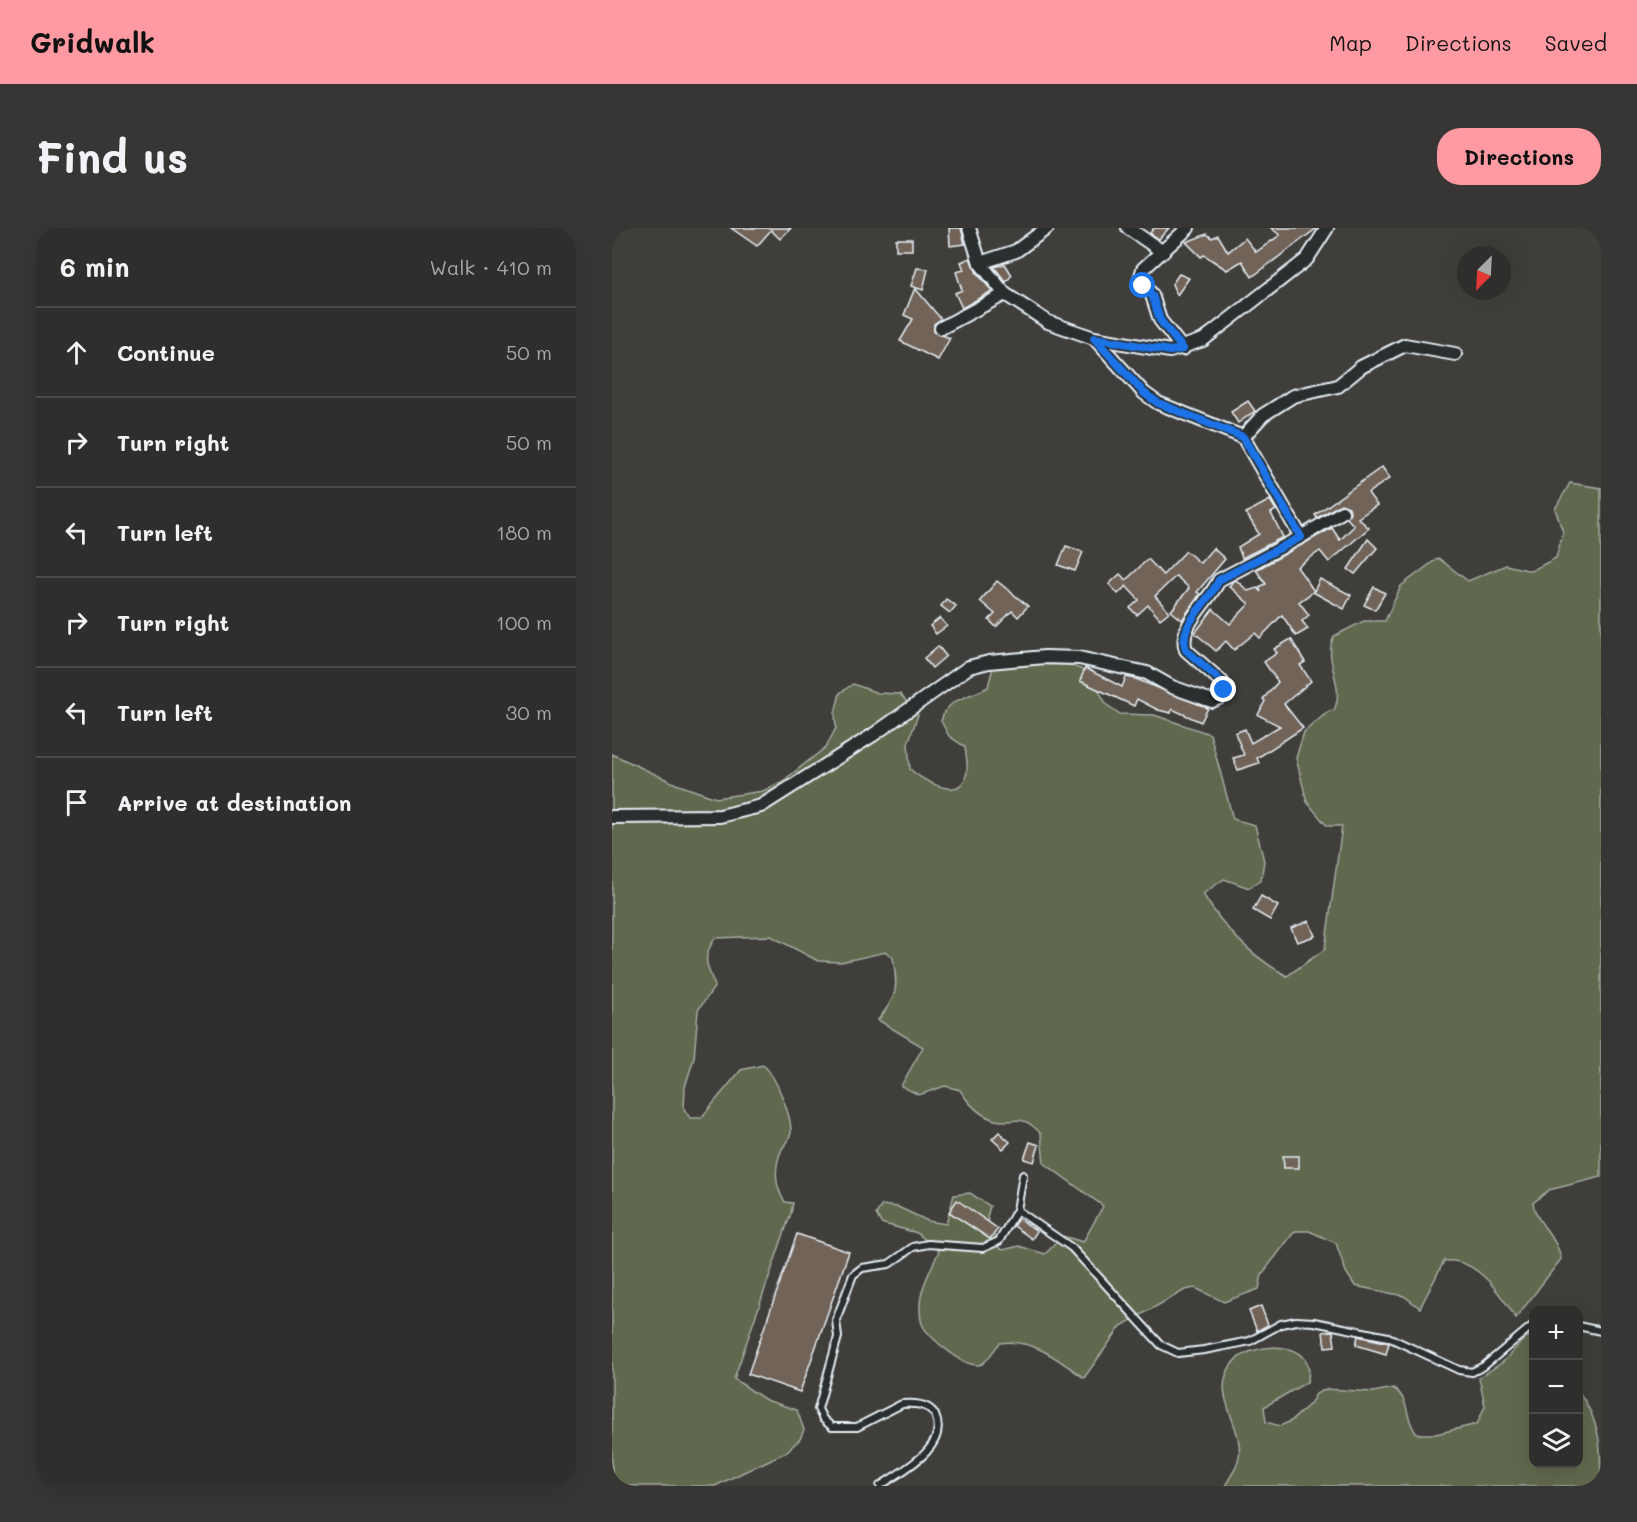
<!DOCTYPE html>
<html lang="en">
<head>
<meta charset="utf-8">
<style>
  :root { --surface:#302e2c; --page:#383634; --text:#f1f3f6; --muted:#a8a8a9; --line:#4b4a48; --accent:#ff9aa2 }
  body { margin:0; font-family:Mali,sans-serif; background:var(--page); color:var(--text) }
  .controls { position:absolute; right:18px; bottom:18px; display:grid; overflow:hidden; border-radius:12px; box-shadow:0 6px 24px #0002 }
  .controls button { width:54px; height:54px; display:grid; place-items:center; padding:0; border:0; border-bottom:2px solid var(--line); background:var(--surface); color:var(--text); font:30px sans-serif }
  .compass { position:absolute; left:845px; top:18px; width:54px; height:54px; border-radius:50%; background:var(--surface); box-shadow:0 6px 24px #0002; rotate:204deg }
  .stop { position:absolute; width:18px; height:18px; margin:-14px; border:4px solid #1a73e8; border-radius:50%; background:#fff }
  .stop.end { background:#1a73e8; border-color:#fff; box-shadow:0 2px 6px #0008 }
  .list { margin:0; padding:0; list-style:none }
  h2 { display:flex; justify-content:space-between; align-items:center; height:78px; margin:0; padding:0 24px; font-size:26px }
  h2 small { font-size:20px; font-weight:400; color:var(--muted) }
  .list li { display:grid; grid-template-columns:39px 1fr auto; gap:18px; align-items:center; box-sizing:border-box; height:90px; padding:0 24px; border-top:2px solid var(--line) }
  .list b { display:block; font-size:22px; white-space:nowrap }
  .list em { font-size:20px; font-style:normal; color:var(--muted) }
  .icon { flex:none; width:33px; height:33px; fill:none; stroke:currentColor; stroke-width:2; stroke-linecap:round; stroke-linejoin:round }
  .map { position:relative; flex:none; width:989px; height:1258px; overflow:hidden; border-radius:24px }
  header { display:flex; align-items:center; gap:36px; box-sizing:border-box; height:84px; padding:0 30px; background:var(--accent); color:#111 }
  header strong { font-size:28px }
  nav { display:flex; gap:33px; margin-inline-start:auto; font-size:21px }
  .intro { display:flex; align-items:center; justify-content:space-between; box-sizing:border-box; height:144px; padding:0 36px }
  h1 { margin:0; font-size:42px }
  .button { padding:15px 27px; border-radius:24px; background:var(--accent); color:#111; font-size:21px; font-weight:700 }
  main { display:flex; gap:36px; padding:0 36px }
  aside { flex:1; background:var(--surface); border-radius:24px; box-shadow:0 6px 24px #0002 }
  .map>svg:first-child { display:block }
  .green { fill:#61684e; stroke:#a4aca3; stroke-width:1.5 }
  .building { fill:#726458; stroke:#e8f1f8; stroke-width:1.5 }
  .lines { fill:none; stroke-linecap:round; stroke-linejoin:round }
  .lane-casing { stroke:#e8f1f8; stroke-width:10 }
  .street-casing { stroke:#e8f1f8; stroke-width:16 }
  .lane { stroke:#2a2d2e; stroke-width:6 }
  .street { stroke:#2a2d2e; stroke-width:12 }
  .route { stroke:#1a73e8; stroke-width:8 }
</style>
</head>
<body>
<header>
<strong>Gridwalk</strong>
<nav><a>Map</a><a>Directions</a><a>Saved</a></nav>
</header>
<div class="intro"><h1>Find us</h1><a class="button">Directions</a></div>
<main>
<aside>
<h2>6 min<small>Walk · 410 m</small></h2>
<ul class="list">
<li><svg class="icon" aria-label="ahead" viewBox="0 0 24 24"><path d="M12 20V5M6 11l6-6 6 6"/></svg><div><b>Continue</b></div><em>50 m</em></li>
<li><svg class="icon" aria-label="right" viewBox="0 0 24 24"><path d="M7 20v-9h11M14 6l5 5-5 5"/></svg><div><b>Turn right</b></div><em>50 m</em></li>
<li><svg class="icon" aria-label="left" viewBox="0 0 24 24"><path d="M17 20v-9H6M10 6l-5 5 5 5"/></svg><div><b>Turn left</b></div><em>180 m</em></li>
<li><svg class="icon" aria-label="right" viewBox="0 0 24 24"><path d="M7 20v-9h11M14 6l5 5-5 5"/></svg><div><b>Turn right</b></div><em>100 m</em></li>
<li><svg class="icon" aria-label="left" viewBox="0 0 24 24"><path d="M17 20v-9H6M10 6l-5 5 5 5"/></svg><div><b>Turn left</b></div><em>30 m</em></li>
<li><svg class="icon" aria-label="arrive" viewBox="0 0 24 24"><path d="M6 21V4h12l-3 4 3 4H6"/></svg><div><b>Arrive at destination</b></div></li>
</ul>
</aside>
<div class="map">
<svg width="989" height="1258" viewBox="0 0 989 1258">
  <rect width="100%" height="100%" fill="#403e3b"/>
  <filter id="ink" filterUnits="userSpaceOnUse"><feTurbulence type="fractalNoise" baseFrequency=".0167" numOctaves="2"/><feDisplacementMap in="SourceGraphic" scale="12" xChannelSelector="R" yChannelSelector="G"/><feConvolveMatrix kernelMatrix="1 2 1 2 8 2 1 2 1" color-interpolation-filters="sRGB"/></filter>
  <g filter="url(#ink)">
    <g class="green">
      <path d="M 958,255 L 989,260 L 989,949 L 937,962 L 921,975 C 924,996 946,1009 949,1031 L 904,1090 C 888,1066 865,1029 832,1033 L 808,1080 L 792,1068 L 743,1058 L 734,1044 L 724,1015 L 697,1003 L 683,1003 L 650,1046 L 647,1061 L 612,1074 L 583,1060 L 573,1062 L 509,1098 L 472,1150 C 447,1132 421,1110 388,1115 C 382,1121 376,1133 370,1136 C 356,1143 317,1110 311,1098 C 308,1093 308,1086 308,1080 C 307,1062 320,1039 327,1023 L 305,1005 L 269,995 L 264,986 L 270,977 L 286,979 L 316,993 L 334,996 L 342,967 L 358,965 L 378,978 L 375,989 L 387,1020 L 391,1022 L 407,1018 L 433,1026 L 451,1008 L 471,1014 L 491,978 L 432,935 L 429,906 C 409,883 402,897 383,892 C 366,887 356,875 348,862 L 333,858 L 307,867 L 289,858 L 311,819 L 266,792 C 286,767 286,761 281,730 L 274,724 L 229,734 L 206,733 L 159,708 L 103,710 C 89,731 95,737 103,758 L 86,782 L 82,830 L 73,859 L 72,881 L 78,890 L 89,890 L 129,842 L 151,837 C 163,846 180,888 179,905 C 178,910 173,916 170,921 C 162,938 162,958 173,974 L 181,975 L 179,985 L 122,1151 L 154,1172 L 185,1182 L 192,1202 L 188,1211 L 174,1224 L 103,1258 L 0,1258 L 0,526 L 64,556 L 104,570 L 151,563 L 171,553 L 214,519 L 224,500 L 223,485 L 228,465 L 241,456 L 266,465 L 288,466 L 306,487 L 296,515 L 298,541 C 309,552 347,574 354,548 C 357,539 354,528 353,519 L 337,508 L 329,493 C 335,469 358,470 376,459 L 381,439 L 409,436 L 458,437 L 476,444 L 495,477 L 508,486 L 542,487 L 598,506 L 621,591 L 643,597 L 652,633 L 649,652 L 637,660 L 612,651 L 591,666 C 611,699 640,729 675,748 L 713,721 L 730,598 L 715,598 L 695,574 L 684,530 L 692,504 L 717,483 L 722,482 C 734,458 710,433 722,408 L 752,393 L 773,393 L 789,358 L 826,330 L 856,353 L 894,337 L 919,343 L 944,330 L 951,304 L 943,281 Z"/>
      <path d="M 921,1107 L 921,1236 L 966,1236 L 967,1164 C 989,1195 989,1220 989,1258 L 613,1258 C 618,1249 625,1240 627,1229 C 632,1196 597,1167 620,1136 C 635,1114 709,1108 695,1154 L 652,1179 L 654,1194 L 668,1198 L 679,1193 L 698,1176 L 704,1166 L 714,1161 L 761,1164 L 781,1160 C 799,1171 792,1191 805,1206 L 824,1206 L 865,1196 L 873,1178 L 867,1150 L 891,1134 L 913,1110 Z"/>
    </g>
    <g class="building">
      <polygon points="119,0 179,0 168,11 159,2 145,18"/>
      <polygon points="337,0 349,0 353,16 338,18"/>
      <polygon points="542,0 557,0 547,11 538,5"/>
      <polygon points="659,0 705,0 640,49 630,33 615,42 592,27 589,29 574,14 595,6 600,10 606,7 616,24 633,10 644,24 668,7"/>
      <rect x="284" y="11" width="16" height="11"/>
      <polygon points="358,30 365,45 380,63 350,80 343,65 350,62 344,44 352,42 349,34"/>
      <polygon points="393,36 400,47 394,54 382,39"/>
      <polygon points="305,40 316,41 311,62 299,58"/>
      <polygon points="567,46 577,50 565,67 560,56"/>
      <polygon points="303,60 329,91 322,96 322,104 338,110 326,132 288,113 301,91 292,87"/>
      <polygon points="636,173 643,183 626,195 619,184"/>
      <polygon points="770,239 778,250 756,265 765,277 746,290 757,300 717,334 708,323 685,339 702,363 708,351 739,367 732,381 701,364 687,374 697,387 690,393 696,401 684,408 670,387 648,410 643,405 622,422 614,413 604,423 583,405 601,381 618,396 637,376 617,358 621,354 624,352 636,363 645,360 649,364 647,359 654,356 644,342 720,300 728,312 742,298 735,290 738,284 737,279 729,276 705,290 703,287"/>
      <polygon points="658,272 664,282 659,285 671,309 630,330 626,319 647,306 634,285"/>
      <polygon points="756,311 765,320 743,346 736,341"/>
      <polygon points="454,318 471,324 463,343 446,337"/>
      <polygon points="601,320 613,331 585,364 588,366 570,392 559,383 577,360 564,348 543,368 557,384 548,391 536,377 525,387 518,380 527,372 514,358 506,366 497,356 508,346 514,352 536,331 551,347 574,323 588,335"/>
      <polygon points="385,353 416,378 406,389 400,383 384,399 377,392 383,386 368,373"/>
      <polygon points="762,359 773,365 763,382 752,377"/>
      <polygon points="334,371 344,378 338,385 329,378"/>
      <polygon points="328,390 335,398 324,406 318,398"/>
      <polygon points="679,411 693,434 688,437 699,453 672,476 691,500 645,530 647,535 626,542 621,530 632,527 623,505 633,501 639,515 668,498 646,487 653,473 651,471 666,454 652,434 665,425 662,421"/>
      <polygon points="326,418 334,428 320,440 312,430"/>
      <polygon points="473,440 510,459 514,449 524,451 596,480 589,494 560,481 559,485 546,482 525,471 522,478 468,453"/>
      <polygon points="649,668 666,678 658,692 641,682"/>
      <polygon points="697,693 703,708 685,714 679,700"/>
      <polygon points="387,904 398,914 391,921 380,911"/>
      <polygon points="418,914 427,917 422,934 412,931"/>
      <polygon points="671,928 687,928 687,940 672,940"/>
      <polygon points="345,972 386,1001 378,1011 337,984"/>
      <polygon points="406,990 425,1003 420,1011 402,998"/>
      <polygon points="185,1006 237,1024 188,1164 136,1146"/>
      <polygon points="649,1078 656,1097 645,1103 637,1083"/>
      <polygon points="721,1103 723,1118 713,1119 711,1104"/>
      <polygon points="746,1108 777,1115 774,1126 744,1117"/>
    </g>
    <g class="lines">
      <defs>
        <g id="lane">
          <polyline points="405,982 460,1020 549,1117 566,1125 592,1122 638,1113 669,1096 684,1093 702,1094 776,1109 847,1142 860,1144 872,1138 921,1097"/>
          <polyline points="966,1098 989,1103"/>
          <path d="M 268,1258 C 289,1243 338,1220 323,1187 C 317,1175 301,1175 290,1176 L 245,1199 L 220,1199 L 211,1191 L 206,1181 L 226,1109 L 224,1092 L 241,1047 L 250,1040 L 277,1036 L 301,1019 L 316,1016 L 371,1020 L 387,1013 L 405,982 L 411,947"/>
        </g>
        <g id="street">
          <polyline points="357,0 368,35 393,66 436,94 482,110 532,165 546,175 631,209 689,309 730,284"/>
          <polyline points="516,0 551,24"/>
          <polyline points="368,35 404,23 435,0"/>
          <polyline points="329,100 393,66"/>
          <polyline points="482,110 558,123 591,112 695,31 715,0"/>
          <polyline points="571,121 548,92 540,67 528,52 531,41 576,0"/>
          <polyline points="631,209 651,187 681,168 726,158 749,139 793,117 843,126"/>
          <path d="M 0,589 L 108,588 L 149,578 L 261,507 L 357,439 L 377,434 L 433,429 L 467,430 L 535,445 L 560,459 L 600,473 L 607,470 L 612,462 L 610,454 L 574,422 C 565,397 598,373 607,352 L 689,309"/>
        </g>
      </defs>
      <use href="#lane" class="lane-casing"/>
      <use href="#street" class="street-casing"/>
      <use href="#lane" class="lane"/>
      <use href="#street" class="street"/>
    </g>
  </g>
  <g class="lines" filter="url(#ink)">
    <path class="route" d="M 531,58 L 540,67 L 548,92 L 571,121 L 558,123 L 482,110 L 532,165 L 546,175 L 631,209 L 689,309 L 607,352 C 598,373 565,397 574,422 L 610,454 L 612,462"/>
  </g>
</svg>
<div class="controls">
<button>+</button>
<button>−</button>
<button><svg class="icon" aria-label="layers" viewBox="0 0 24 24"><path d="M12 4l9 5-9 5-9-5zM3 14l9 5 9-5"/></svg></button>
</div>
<svg class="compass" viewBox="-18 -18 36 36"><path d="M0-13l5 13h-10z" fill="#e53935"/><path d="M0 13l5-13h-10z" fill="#a8a8a9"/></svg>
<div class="stop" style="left:531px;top:58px"></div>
<div class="stop end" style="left:612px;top:462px"></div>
</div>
</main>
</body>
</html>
